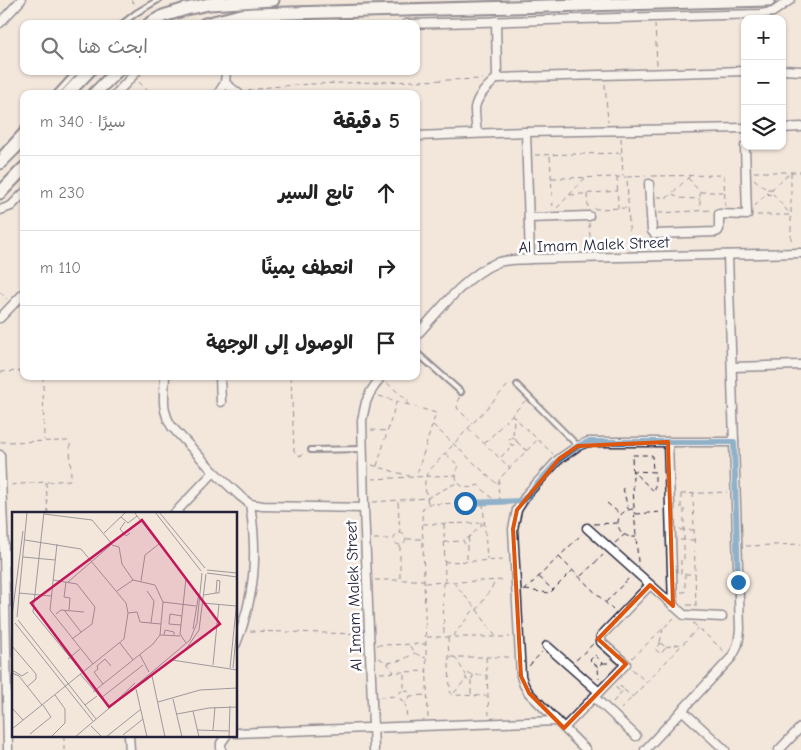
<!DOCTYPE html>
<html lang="ar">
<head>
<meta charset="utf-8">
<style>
  :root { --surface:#fff; --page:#f6f6f6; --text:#222; --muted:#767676; --line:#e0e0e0 }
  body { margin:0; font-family:"Comic Neue","Playpen Sans Arabic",sans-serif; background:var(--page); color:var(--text); direction:rtl }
  .controls { position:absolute; right:15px; top:15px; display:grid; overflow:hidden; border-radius:10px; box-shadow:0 1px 4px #0004 }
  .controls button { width:45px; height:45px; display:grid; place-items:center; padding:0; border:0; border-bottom:1px solid var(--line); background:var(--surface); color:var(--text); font:25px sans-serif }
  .stop { position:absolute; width:15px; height:15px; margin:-11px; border:4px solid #1f6fb2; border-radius:50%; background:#fff }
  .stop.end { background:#1f6fb2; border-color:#fff; box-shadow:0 1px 5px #0008 }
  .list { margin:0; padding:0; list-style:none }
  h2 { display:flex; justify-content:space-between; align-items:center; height:65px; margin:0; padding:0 20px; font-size:21px }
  h2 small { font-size:16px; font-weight:400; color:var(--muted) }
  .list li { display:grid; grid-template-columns:32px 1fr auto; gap:15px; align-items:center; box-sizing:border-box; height:75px; padding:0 20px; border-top:1px solid var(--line) }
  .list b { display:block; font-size:19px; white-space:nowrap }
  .list em { font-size:16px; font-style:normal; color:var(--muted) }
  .icon { flex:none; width:28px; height:28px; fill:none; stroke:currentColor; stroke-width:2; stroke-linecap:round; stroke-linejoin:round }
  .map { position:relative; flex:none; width:801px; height:750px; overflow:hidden; direction:ltr }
  .search { position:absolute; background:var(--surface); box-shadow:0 1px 4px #0004; left:20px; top:20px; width:400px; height:55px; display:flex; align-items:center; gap:12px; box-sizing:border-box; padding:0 18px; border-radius:10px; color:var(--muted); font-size:19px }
  .panel { position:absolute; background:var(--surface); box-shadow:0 1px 4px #0004; left:20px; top:90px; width:400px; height:290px; border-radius:10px; direction:rtl }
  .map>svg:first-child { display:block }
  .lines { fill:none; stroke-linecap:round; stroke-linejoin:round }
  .service-casing { stroke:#22223b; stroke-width:8 }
  .minor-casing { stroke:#22223b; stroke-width:11 }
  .secondary-casing { stroke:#22223b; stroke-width:15 }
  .path { stroke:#22223b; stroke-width:1; stroke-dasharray:5 4; stroke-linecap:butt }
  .service { stroke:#fff; stroke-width:4 }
  .minor { stroke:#fff; stroke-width:8 }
  .secondary { stroke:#fff; stroke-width:11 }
  .route { stroke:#1f6fb2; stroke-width:6 }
  .marked { fill:none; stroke:#de560e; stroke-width:4; stroke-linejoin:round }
  .labels { text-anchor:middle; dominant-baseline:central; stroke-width:5; stroke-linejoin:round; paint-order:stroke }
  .street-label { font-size:16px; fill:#22223b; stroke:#fff }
  .inset-road { fill:none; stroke:#9f989c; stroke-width:1 }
  .view { fill:#c2185b; fill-opacity:0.15; stroke:#c2185b; stroke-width:2.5 }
  .inset-edge { fill:none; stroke:#22223b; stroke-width:2.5 }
</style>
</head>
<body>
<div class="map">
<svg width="801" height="750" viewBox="0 0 801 750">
  <rect width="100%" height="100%" fill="#f3e7dc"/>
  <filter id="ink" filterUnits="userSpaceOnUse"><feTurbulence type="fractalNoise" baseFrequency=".02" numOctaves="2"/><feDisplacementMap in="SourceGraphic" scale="10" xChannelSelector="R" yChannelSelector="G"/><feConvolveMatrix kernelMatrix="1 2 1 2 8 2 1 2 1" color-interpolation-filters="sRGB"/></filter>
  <g filter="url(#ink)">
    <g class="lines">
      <defs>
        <g id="service">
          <polyline points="122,24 136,13 158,0"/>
          <polyline points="56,94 77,71"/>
          <polyline points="2,153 24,129"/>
          <polyline points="416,352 461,392"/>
          <polyline points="517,385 578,446"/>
          <polyline points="311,450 363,449"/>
        </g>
        <g id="minor">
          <polyline points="496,21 497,78"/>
          <polyline points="0,23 21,0"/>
          <polyline points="406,24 760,14 773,12 790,0"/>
          <polyline points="782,70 801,71"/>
          <polyline points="225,83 239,94"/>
          <polyline points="116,94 137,71"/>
          <polyline points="218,94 225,83 226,71"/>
          <polyline points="782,128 801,127"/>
          <polyline points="526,132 530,259"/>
          <path d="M 477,133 C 476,125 475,116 475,108 C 477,96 488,86 497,78 L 745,71"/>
          <polyline points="416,136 526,132 745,128"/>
          <polyline points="649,184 652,231 655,234 716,232 718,231 719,229 719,214 747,215 745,146"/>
          <polyline points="0,210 11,206 24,193"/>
          <polyline points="529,218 589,216"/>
          <polyline points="0,318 24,293"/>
          <path d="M 416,336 C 438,312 465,276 496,263 C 506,259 520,260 530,259 L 801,253"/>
          <polyline points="732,367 801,365"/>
          <path d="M 165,376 C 164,396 161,410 172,427 L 214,472 L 240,496 L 250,504 L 263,506 L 364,508"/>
          <polyline points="220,376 221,402"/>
          <polyline points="668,442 673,606"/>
          <polyline points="0,455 4,552 8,750"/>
          <polyline points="174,514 214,472"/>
          <polyline points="587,528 684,615 722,617"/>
          <path d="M 236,644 C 255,596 258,555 250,504"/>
          <polyline points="547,646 599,692"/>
          <polyline points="594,697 636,736"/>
          <polyline points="682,710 725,750"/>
          <polyline points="564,728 626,664 601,642 601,636 650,585"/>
          <polyline points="236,733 557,721"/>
          <polyline points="129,736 130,750"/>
          <polyline points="221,750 221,743 226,736"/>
          <polyline points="374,750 364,508 362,420 366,402 370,393 381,376"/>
          <polyline points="586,750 529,693 524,685 521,676 513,529 517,510 527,494 559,459 578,446 588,442 734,442"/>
          <path d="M 645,750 L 731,658 C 738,648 739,641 740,629 L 728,255"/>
          <polyline points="779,750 801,727"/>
        </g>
        <g id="secondary">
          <polyline points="149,24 163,16 186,9 209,4 273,0"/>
          <polyline points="205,24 241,15 254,14 769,0"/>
          <polyline points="67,94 89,71"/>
          <polyline points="94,94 117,71"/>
          <polyline points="0,163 24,139"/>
          <polyline points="0,193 24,168"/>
        </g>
      </defs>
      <use href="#service" class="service-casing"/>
      <use href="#minor" class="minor-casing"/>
      <use href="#secondary" class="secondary-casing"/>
      <g class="path">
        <polyline points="131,0 136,5"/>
        <polyline points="655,24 657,65"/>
        <polyline points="139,82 151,94"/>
        <polyline points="605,84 608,122"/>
        <polyline points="248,91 269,87 310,84 483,79"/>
        <polyline points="621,138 623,176"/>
        <polyline points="535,155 622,153"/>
        <polyline points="550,156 553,209"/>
        <polyline points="754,172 801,172"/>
        <polyline points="791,172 791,244"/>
        <polyline points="652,176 724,175 725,206"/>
        <polyline points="617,177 618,208"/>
        <polyline points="552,178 626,177"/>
        <polyline points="688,178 700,192 700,210"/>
        <polyline points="754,179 766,189"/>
        <polyline points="772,189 768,189 766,192 769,195 772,193 772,189 791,172"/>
        <polyline points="700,192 724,192"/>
        <polyline points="587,194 588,207"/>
        <polyline points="673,194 678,198 700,199"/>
        <polyline points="773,194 790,214"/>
        <polyline points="570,195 617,191"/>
        <polyline points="657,197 668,197 690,176"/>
        <polyline points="755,206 766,194"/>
        <polyline points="557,208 585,178"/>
        <polyline points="594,209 627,208"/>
        <polyline points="659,213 712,210"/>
        <polyline points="757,215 790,215"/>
        <polyline points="589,223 591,249"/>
        <polyline points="630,249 627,177 646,176"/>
        <polyline points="0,292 7,299"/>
        <polyline points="0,372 24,371"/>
        <polyline points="43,376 44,440"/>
        <polyline points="291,376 294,451 297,454 300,456 306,453"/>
        <polyline points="387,383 406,399 408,401 407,404"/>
        <polyline points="379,396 436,413 416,477"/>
        <polyline points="459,397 457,408 472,423"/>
        <polyline points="512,415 553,454"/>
        <polyline points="433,425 498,485"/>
        <polyline points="469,429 510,468"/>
        <polyline points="371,430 387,431"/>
        <polyline points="513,437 509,439 509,441 511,445 514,445 517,442 515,438 513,437 514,417"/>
        <polyline points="0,442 66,441 69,441 70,444 71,477 70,480 9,485"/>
        <polyline points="517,442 527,451"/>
        <polyline points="485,443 525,401"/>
        <path d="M 446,454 L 459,466 C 450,481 463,493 478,485 L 495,501"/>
        <polyline points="501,457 512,446"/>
        <polyline points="372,465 409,476"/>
        <polyline points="377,466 396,403"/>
        <polygon points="632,471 655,472 655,492"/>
        <polyline points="372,479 456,475"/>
        <polyline points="46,482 48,514"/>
        <polyline points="623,488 628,509"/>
        <polyline points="693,493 696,607"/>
        <polyline points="681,494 681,508 684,508 684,560 681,560 681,574"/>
        <polyline points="681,494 727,492"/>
        <polyline points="373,502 427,498 458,482"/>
        <polyline points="398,502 400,533"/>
        <polyline points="500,502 498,485 500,478 538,439"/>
        <path d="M 428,503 C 426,492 422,482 428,472 L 509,384 L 511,384"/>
        <polyline points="483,503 487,559"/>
        <polyline points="607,503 620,514"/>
        <path d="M 633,509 C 611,511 614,539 636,537"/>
        <polyline points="636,514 662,512"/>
        <polyline points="423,524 484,523"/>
        <polyline points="444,524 445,582"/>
        <polyline points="594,524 618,523"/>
        <polyline points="680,530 694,530"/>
        <circle cx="400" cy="539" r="6"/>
        <polyline points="468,538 469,542 467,544 465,544 463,541 463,539 468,538 484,523"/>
        <polyline points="374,539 392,539"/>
        <polyline points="407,539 423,539"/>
        <polyline points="680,540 694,540"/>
        <polyline points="444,542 462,541"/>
        <polyline points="615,543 624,535"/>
        <polyline points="467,545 467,561"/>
        <polyline points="400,546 400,580"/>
        <polyline points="746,546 801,544"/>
        <polyline points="559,557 613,610"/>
        <polyline points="444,562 506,560"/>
        <polyline points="638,562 634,509 632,455 652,455 653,472"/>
        <polyline points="685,574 695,574"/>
        <polyline points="581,576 603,555"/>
        <polyline points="539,577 553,590"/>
        <polyline points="375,580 424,580"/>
        <polyline points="453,582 477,610 496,581"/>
        <polyline points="425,583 506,580"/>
        <polyline points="443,583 444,637"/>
        <polyline points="525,590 550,593 572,571"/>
        <polyline points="524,591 582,534"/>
        <polyline points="681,592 685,592 685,574"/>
        <polyline points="606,602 629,578"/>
        <polyline points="687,605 696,605"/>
        <polyline points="477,610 496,637"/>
        <polyline points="693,623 725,652"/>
        <polyline points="250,631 361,634"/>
        <polyline points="453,636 475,608"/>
        <polyline points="427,637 510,637"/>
        <polyline points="448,637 450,690 451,694 455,695 487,696"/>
        <polyline points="660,642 663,629"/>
        <polygon points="660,643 666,647 661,654 655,649"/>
        <polyline points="377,645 426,644"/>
        <path d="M 410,646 C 413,653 419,656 426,658"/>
        <polyline points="666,647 681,644"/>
        <polygon points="595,655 603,663 598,667 590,660"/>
        <polyline points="450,657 511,657"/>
        <polyline points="455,657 466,675"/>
        <polyline points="486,657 489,715"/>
        <polyline points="379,658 387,663 394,672"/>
        <polyline points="632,658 674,618"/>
        <polyline points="576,660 593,644"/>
        <polyline points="388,663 402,660 415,653"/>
        <polyline points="603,663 612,663"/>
        <polyline points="529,666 542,652"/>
        <polyline points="598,669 599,679"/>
        <polyline points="632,669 646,682"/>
        <polyline points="380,673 426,671"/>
        <polyline points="404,674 404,690 400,692 399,696 401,700 405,701 409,699 410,696 408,691 404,690"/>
        <polyline points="473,675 473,677 471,680 469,681 466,679 466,675 469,673 473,675 487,675"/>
        <polyline points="624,690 633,697"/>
        <polyline points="454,693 466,679"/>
        <polyline points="471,694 471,681"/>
        <polyline points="410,696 426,695"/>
        <polyline points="380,697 398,696"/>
        <polyline points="405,702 407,718"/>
        <polyline points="613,702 624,689 618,685 616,688 621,692"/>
        <polyline points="621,709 698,628"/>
        <polyline points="428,718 422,511 424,507 428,504 512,502"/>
        <polyline points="64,736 64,750"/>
      </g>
      <use href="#service" class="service"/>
      <use href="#minor" class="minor"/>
      <use href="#secondary" class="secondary"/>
    </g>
  </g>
  <g class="lines" filter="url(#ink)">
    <polyline class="route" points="465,503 522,501 560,459 578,446 588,442 734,442 738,582"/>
  </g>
  <path d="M0 0H801V750H0ZM 668,442 L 673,606 L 650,585 L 598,639 L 626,664 L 564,728 L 529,693 L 521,676 L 513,529 L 517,510 L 559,459 L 578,446 Z" fill="#f3e7dc" fill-opacity=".55" fill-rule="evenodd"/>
  <path class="marked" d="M 668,442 L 673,606 L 650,585 L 598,639 L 626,664 L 564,728 L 529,693 L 521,676 L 513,529 L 517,510 L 559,459 L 578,446 Z"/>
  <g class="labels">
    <g class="street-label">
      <text transform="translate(594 245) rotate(-2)">Al Imam Malek Street</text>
      <text transform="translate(354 596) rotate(-92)">Al Imam Malek Street</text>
    </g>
  </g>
  <g transform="translate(12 512)">
    <rect width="225" height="225" fill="#f3e7dc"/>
    <path class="inset-road" d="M 32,0 L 21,100 L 70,160M 122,0 L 174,66 L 168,122 L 174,131M 143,0 L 189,59M 147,0 L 193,56M 32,2 L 80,8 L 100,32 L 56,70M 109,5 L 116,11 L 125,4M 113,10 L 108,17 L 114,24 L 118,21M 92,21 L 114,0M 45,32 L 38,98 L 81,152M 100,33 L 107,35 L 110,52 L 121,68M 11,45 L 43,48M 195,58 L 225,61M 195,61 L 225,65M 41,68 L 65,72 L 83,95 L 80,112 L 60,127M 129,69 L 133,43 L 147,32M 54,70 L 52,85 L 58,86 L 57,98M 135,79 L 142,89 L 139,111M 7,81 L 39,84M 204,81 L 207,81 L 208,69 L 205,68M 192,83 L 204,81 L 205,68M 151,90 L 184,94M 191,91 L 224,94M 52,98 L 69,120M 116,101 L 125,100 L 128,110 L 149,112M 44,102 L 49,98 L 72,100M 0,104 L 11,19M 5,105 L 15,0M 6,108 L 84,207M 3,111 L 81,209M 169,113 L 157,112 L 158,102 L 170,104M 181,117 L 187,81M 148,123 L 168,124M 152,123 L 153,118 L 162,120 L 162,123M 108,131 L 121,148M 0,134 L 24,162 L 24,167 L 15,175M 174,137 L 187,118 L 194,62M 128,143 L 137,160M 56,147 L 68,137M 160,148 L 225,158M 201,153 L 207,92M 218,156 L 225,88M 221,156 L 225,114M 0,158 L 10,164 L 16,160M 0,161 L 7,164 L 30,193M 68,162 L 89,186 L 131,153M 140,164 L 153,225M 91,172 L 82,160 L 86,157 L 85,154 L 93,147 L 99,154M 124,177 L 135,225M 81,180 L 141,132 L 148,123 L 151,90 L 143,73 L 121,68 L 105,79M 161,187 L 170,225M 146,190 L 188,178 L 225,176M 73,193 L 85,184M 99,194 L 123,171M 0,196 L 11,208M 181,199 L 187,225M 165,202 L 197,196 L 225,195M 79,214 L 90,225M 0,217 L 112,127 L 116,101 L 114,91 L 69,37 L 13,28M 185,218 L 217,219M 201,218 L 203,195M 18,222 L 39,205 L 31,193M 111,223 L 131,207M 39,225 L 53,211 L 53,197 L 43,183M 63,225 L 178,128 L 185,111 L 190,61M 94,225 L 129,197M 217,225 L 218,194"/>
    <path class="view" d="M 130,8 L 208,112 L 97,195 L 19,91 Z"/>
    <rect width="225" height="225" class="inset-edge"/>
  </g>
</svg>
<div class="controls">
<button>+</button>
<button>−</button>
<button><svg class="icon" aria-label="layers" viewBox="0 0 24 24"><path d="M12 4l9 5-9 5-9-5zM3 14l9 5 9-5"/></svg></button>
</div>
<div class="stop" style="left:465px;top:503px"></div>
<div class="stop end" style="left:738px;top:582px"></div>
<div class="search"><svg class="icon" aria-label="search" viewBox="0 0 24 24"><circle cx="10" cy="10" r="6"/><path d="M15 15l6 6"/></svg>ابحث هنا</div>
<section class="panel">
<h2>5 دقيقة<small>سيرًا · 340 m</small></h2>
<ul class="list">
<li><svg class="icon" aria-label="ahead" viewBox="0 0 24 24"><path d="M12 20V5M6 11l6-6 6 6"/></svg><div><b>تابع السير</b></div><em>230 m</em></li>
<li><svg class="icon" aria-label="right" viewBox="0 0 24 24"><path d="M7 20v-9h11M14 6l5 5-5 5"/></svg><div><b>انعطف يمينًا</b></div><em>110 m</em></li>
<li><svg class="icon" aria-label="arrive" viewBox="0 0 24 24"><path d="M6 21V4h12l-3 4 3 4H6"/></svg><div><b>الوصول إلى الوجهة</b></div></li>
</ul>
</section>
</div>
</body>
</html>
